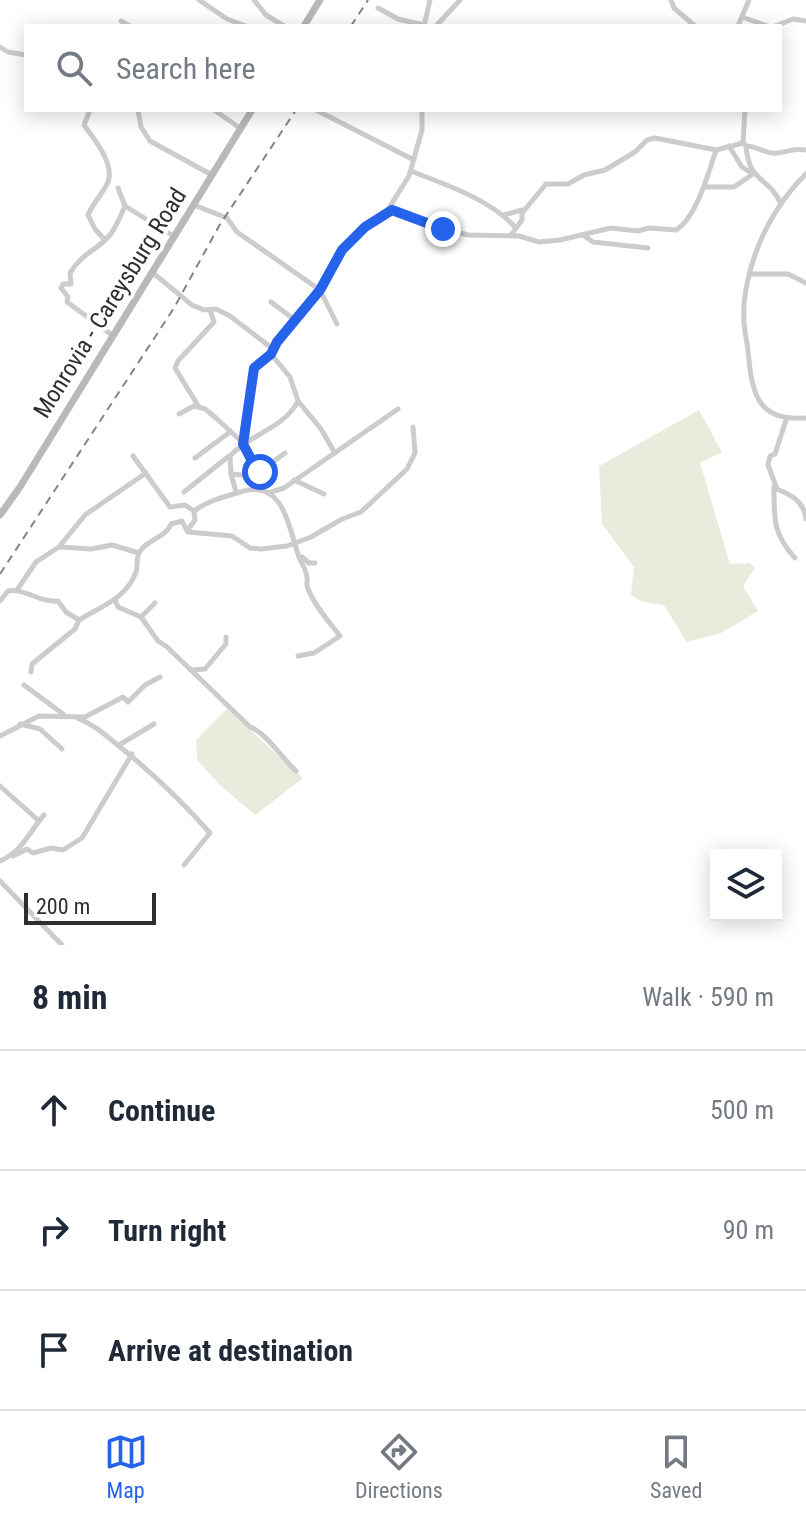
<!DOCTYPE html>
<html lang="en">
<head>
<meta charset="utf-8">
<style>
  :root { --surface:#fff; --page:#f6f6f7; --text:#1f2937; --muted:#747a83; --line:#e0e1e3; --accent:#2563eb }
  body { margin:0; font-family:"Roboto Condensed",sans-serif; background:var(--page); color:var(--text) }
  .controls { position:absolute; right:24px; bottom:24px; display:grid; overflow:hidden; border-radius:0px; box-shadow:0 4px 20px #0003 }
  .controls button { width:72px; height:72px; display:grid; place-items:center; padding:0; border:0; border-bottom:2px solid var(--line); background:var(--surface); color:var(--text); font:40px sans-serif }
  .scale { position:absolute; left:24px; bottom:20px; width:132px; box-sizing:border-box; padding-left:8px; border:4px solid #2f2f2f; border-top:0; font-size:22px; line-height:28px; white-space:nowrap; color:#2f2f2f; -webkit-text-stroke:6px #fff; paint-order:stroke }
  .stop { position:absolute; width:24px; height:24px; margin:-18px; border:6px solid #2563eb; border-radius:50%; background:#fff }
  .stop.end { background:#2563eb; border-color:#fff; box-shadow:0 2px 8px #0008 }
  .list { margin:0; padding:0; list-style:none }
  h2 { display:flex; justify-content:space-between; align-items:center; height:104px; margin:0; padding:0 32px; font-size:34px }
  h2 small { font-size:26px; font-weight:400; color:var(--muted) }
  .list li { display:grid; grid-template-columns:52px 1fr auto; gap:24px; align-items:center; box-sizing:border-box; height:120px; padding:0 32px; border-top:2px solid var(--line) }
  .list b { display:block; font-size:30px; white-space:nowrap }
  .list em { font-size:26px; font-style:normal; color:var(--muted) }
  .icon { flex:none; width:44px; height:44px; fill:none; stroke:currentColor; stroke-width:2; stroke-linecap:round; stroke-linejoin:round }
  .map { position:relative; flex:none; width:806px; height:945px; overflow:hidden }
  .search { position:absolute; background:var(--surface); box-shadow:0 4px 20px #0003; left:24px; right:24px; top:24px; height:88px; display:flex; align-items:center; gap:20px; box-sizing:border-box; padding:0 28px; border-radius:0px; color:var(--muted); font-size:30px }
  .sheet { height:464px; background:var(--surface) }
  nav { display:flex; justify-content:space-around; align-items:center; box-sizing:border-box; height:112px; border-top:2px solid var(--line); background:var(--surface); font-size:22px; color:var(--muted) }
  nav a { display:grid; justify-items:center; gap:4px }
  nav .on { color:var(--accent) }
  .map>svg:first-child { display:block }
  .green { fill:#e7ecdd }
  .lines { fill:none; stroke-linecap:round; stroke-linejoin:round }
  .street { stroke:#ccc; stroke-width:5 }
  .secondary { stroke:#b9b9b9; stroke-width:7 }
  .rail { stroke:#848484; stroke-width:2; stroke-dasharray:8 6; stroke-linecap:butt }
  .route { stroke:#2563eb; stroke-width:10 }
  .labels { text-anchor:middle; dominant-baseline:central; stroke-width:8; stroke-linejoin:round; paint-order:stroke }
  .street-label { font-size:24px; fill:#2f2f2f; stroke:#fff }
</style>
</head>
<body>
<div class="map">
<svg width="806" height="945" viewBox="0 0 806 945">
  <rect width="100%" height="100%" fill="#fff"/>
  <g class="green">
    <polygon points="699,410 722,452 700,463 730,564 750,563 755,568 743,586 758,611 721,633 687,642 664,605 643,602 631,595 634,567 602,524 599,466"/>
    <polygon points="227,709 303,778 255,815 221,786 197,760 196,740"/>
  </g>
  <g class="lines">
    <g class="street">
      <polyline points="199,0 227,19 246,26"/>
      <polyline points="254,0 266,15 284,26"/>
      <polyline points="671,0 674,8 695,26"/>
      <polyline points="378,8 398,19 424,25"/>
      <polyline points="742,17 767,26"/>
      <polyline points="121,21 130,26"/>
      <polyline points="424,26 430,0"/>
      <polyline points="436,26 460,0"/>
      <polyline points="738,26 749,0"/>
      <polyline points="775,26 793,19 806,21"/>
      <polyline points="0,47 8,52 26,55"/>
      <path d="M 90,110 L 84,125 C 94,139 115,164 108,182 C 103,193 93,203 88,215 L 95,229 L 105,240"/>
      <polyline points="138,110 141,127 150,141 212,175"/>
      <polyline points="214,110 240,128"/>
      <polyline points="316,110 414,160"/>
      <path d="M 745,110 L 743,143 L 746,146 C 749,184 769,176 781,204"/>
      <path d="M 746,146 C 756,146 763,152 772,153 C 783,155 789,147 806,150"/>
      <path d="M 411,171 C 446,185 490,199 516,228"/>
      <path d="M 806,174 C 786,193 768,221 758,247 C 750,267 742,298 744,320 C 744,330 747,340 748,351 C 752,392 756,422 806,418"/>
      <polyline points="704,187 734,187 753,174 742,167 729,146"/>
      <polyline points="194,205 227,218 237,232 320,290 337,324"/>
      <polyline points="125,206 175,237"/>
      <path d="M 387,211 L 397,211 L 434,226 L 468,235 L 519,236 L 539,242 L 560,240 L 611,228 L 638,231 L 649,228 L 676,230 C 696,218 709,172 716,150 L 743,143"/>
      <polyline points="504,215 522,210"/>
      <polyline points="511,235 522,220 522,213 546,184 568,184 584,175 605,170 635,152 647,140 655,138 716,150"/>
      <polyline points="583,235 593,242 648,248"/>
      <polyline points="153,273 192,305 204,310 216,309 230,316 273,349"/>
      <polyline points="751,274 788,274 806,283"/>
      <polyline points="271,302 295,320"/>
      <path d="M 112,335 L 67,302 L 68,297 L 61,288 L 63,284 L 71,284 L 70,273 C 82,253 96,251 109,236 C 117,227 120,216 125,206 L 118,188"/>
      <polyline points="298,401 321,429 335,453"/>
      <polyline points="199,407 175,368 178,361 214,322 210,310"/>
      <polyline points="179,414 194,406 205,409 216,418 243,443"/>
      <path d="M 786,420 L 775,454 L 770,456 L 768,465 L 777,489 C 791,495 804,501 806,519"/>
      <polyline points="133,456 170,507 185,505 194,511"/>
      <polyline points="195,458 230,432"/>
      <path d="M 231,474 L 230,456 C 248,435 285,428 298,401 L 290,377 L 271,354"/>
      <polyline points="254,476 285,453"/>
      <polyline points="294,480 324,494"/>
      <path d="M 774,487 C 774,519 773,534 795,558"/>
      <polyline points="184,492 229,456"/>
      <polyline points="236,492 231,474 253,476 252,461 243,444 254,368 271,354 277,342 320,290 342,250 365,227 387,211 409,176 422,130 422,110"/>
      <polyline points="268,493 284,488 398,409"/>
      <polyline points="188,532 232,536 250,548 261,549 287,546 311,537 342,519 361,512 407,469 415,453 413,427"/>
      <polyline points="60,547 91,549 112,545 139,553"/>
      <polyline points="302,557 309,563 315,563"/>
      <polyline points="17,590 36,562 59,547 85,515 146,473"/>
      <path d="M 115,600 L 118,607 L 141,617 L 158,641 L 166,646 L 250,727 C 264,731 284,760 296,771"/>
      <path d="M 0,601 L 8,591 C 25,588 40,603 58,601 L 66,612 L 79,620 C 100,607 127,598 136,572 C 138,567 136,559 139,553 C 145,540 166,538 171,524 L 182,521 L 187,531 L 195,520 L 194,511 C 207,501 224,497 240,492 C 283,478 288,525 298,554 C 300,562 306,568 307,577 C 308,586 305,581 308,589 C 315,606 329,622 340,636 L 314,653 L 298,656"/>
      <polyline points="141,617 155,603"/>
      <polyline points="191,670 205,669 226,644 226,637"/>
      <polyline points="31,672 32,664 75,629 79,620"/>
      <polyline points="24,685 63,714"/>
      <path d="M 77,718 C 91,723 102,732 114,742 C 149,770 180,799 210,833 L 184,865"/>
      <polyline points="20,724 40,729 62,749"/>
      <polyline points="0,736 39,716 85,717 123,697 128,702 145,685 160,677"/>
      <polyline points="119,745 154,724"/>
      <polyline points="0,786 39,821"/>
      <polyline points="13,856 27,849 33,853 51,848 63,850 82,838 132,754"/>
      <path d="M 0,861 C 23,851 29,832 44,815"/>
      <polyline points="0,881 62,945"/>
    </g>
    <g class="secondary">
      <polyline points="304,26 320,0"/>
      <polyline points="0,515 20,487 252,110"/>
    </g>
    <g class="rail">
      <polyline points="351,26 368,0"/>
      <polyline points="0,574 174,308 219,226 296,110"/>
    </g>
  </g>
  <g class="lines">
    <polyline class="route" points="260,472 253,476 252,461 243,444 254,368 271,354 277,342 320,290 342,250 365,227 392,210 443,229"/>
  </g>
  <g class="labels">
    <g class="street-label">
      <text transform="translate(110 303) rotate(-58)">Monrovia - Careysburg Road</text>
    </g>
  </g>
</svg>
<div class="controls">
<button><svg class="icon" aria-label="layers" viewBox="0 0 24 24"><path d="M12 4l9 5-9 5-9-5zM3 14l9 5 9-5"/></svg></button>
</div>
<div class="scale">200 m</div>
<div class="stop" style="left:260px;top:472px"></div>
<div class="stop end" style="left:443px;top:229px"></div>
<div class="search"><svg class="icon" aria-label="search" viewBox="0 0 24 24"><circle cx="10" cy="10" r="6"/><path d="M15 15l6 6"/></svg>Search here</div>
</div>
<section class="sheet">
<h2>8 min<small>Walk · 590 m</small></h2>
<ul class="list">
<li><svg class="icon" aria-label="ahead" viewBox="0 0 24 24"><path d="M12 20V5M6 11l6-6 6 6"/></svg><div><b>Continue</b></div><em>500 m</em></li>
<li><svg class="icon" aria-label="right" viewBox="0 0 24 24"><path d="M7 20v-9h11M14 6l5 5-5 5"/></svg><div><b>Turn right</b></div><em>90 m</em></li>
<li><svg class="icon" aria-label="arrive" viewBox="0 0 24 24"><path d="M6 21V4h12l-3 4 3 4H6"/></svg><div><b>Arrive at destination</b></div></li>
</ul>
</section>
<nav>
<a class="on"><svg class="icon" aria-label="map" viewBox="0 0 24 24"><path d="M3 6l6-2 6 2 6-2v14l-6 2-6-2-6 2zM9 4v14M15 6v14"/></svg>Map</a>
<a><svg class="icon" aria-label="directions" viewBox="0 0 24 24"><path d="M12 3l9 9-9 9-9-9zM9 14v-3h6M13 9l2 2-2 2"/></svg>Directions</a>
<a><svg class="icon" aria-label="saved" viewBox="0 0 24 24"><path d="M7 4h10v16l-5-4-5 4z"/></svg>Saved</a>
</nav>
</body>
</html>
